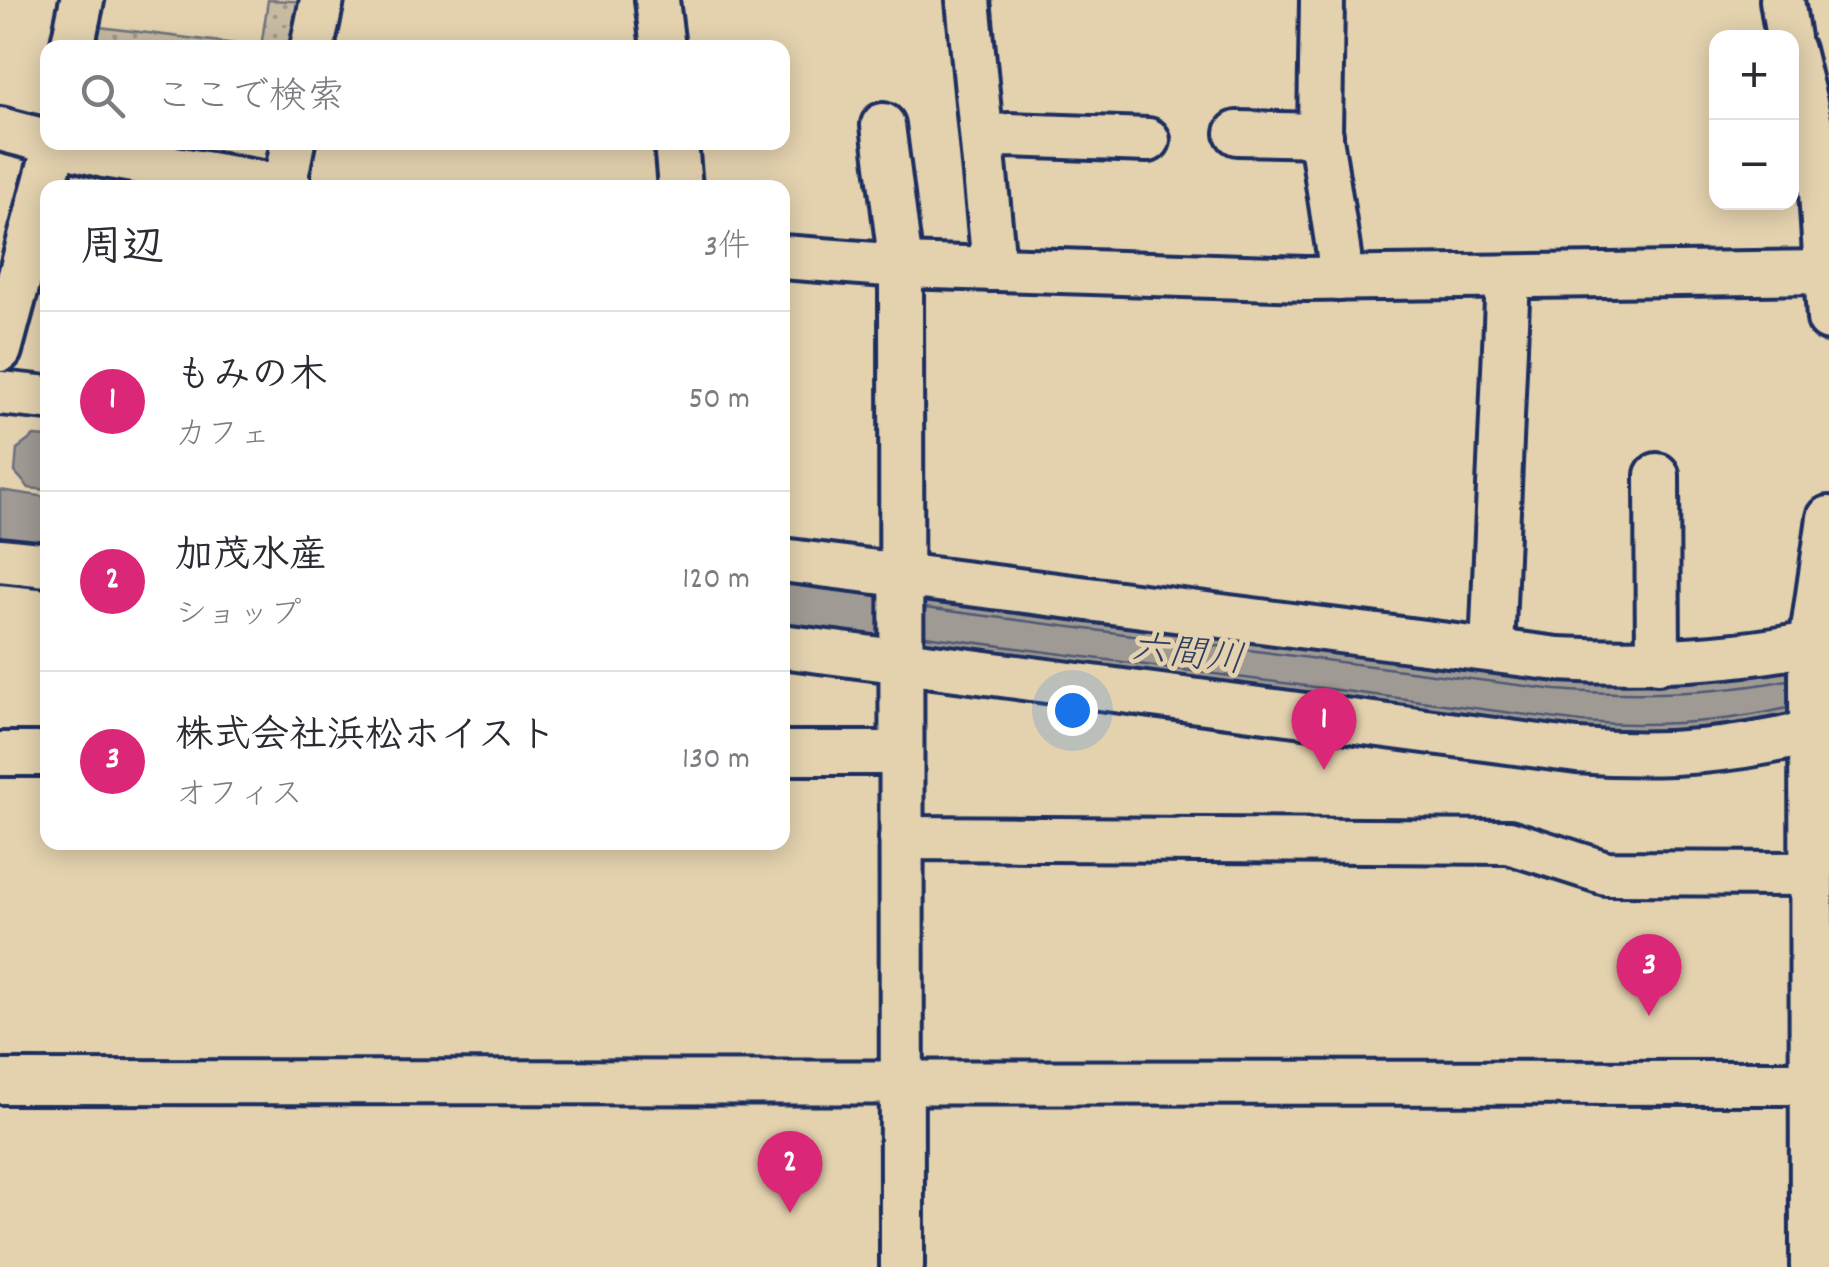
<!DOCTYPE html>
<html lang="ja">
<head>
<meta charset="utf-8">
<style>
  :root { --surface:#fff; --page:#f7f7f7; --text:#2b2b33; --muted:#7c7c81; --line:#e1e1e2; --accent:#db2777 }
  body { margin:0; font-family:Dekko,"Klee One",sans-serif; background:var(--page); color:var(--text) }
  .controls { position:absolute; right:30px; top:30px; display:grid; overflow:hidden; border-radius:20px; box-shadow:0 5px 25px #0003 }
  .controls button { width:90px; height:90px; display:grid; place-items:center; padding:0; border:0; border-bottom:2px solid var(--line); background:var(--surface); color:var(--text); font:50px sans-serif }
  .you { position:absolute; left:1072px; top:710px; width:35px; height:35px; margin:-25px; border:8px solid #fff; border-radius:50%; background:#1a73e8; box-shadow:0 0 0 15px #1a73e833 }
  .badge { display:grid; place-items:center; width:65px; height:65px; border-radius:50%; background:var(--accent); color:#fff; font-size:32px; font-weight:700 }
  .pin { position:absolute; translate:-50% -82px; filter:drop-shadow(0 2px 5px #0008) }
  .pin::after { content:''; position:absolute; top:52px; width:35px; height:30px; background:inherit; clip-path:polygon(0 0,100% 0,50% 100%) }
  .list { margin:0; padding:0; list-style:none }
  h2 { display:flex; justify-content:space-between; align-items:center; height:130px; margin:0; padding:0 40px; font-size:42px }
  h2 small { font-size:32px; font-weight:400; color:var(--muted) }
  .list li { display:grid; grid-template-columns:65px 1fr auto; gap:30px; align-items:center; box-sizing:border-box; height:180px; padding:0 40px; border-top:2px solid var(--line) }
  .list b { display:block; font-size:38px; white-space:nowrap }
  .list p { margin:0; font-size:32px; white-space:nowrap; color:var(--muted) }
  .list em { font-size:32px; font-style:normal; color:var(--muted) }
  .icon { flex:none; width:55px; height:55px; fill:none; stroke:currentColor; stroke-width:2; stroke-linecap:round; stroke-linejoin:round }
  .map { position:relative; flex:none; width:1829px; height:1267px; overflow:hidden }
  .search { position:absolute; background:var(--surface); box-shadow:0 5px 25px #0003; left:40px; top:40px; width:750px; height:110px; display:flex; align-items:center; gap:25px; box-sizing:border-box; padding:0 35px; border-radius:20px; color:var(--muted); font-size:38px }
  .panel { position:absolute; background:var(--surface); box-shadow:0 5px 25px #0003; left:40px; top:180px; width:750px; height:670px; border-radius:20px }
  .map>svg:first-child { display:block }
  .park { fill:url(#park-dots); stroke:#717480; stroke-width:2.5 }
  .water { fill:#a09a94; stroke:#6b6f7e; stroke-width:2.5 }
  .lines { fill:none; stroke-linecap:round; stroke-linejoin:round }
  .shore { stroke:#505a74; stroke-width:2.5 }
  .minor-casing { stroke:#1b2f5e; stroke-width:50 }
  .minor { stroke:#e4d2af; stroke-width:42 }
  .labels { text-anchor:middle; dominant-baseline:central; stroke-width:9; stroke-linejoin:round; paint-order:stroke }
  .water-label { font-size:38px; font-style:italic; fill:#2f3f66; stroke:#e4d2af }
</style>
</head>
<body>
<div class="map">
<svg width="1829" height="1267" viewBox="0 0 1829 1267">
  <defs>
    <pattern id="park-dots" width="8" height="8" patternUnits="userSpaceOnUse" patternTransform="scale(2.5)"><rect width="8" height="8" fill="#c7baa3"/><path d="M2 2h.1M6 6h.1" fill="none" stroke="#a19888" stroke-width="1.8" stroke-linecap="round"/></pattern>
  </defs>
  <rect width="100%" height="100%" fill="#e4d2af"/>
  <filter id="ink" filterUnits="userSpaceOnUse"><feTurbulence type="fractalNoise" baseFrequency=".01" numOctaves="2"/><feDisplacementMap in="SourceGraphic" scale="20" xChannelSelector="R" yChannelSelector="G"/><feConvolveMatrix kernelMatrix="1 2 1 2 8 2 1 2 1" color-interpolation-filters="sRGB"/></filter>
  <g filter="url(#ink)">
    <polygon class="park" points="268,0 312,2 303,47 86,48 91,26 261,47"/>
    <g class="water">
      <polygon points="34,436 47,437 47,490 29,488 15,472 17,449"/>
      <polygon points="0,490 47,497 47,545 0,540"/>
      <path d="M 783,582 L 1556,680 C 1652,687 1735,680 1829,662 L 1806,714 L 1694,735 L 1580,732 L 783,627 Z"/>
    </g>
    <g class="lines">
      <g class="shore">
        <path d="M 925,608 L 1556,690 C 1634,696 1710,695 1787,680"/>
        <path d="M 925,636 L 1581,722 C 1652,727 1718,724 1787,708"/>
      </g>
      <defs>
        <g id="minor">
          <polyline points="657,0 663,48"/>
          <polyline points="968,0 992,245 991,269"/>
          <polyline points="1322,0 1320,132 1339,255 1338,279"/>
          <polyline points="1782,0 1788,38"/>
          <polyline points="72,48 82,0"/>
          <polyline points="312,48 322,0"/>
          <polyline points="1792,50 1819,160 1829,319"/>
          <polyline points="883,125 901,266 902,1267"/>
          <polyline points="0,129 104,156 291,188"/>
          <polyline points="1237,133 1321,135"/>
          <polyline points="982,138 1008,135 1148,140"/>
          <polyline points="676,142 680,188"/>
          <polyline points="284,188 293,142"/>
          <polyline points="782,257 901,266 1306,279 1829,272"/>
          <polyline points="0,350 55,145"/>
          <polyline points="0,393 48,398"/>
          <polyline points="1657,475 1658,662"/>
          <polyline points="0,560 48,565"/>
          <path d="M 782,560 L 1558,659 C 1650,664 1738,660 1829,640"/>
          <path d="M 782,646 L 1577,751 C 1667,758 1742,751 1829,728"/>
          <polyline points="1492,650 1508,277"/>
          <polyline points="782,753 901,753"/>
          <polyline points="0,754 48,754"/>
          <polyline points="901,838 1509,842 1606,873 1811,874"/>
          <polyline points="0,1082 1829,1083"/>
          <polyline points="1812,1267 1811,644 1829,518"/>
        </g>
      </defs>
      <use href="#minor" class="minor-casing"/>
      <use href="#minor" class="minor"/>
    </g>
  </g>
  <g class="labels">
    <g class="water-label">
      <text transform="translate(1187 657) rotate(7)">六間川</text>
    </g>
  </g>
</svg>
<div class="controls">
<button>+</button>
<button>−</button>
</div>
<div class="you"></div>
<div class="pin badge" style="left:1324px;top:770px">1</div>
<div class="pin badge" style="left:790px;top:1213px">2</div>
<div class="pin badge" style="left:1649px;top:1016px">3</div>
<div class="search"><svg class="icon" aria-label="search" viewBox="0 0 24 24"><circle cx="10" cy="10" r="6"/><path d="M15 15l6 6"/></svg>ここで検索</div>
<section class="panel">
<h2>周辺<small>3件</small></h2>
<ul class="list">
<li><span class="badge">1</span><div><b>もみの木</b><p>カフェ</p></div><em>50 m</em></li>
<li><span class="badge">2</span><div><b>加茂水産</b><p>ショップ</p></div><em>120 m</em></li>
<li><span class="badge">3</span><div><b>株式会社浜松ホイスト</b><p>オフィス</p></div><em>130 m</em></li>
</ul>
</section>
</div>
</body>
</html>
